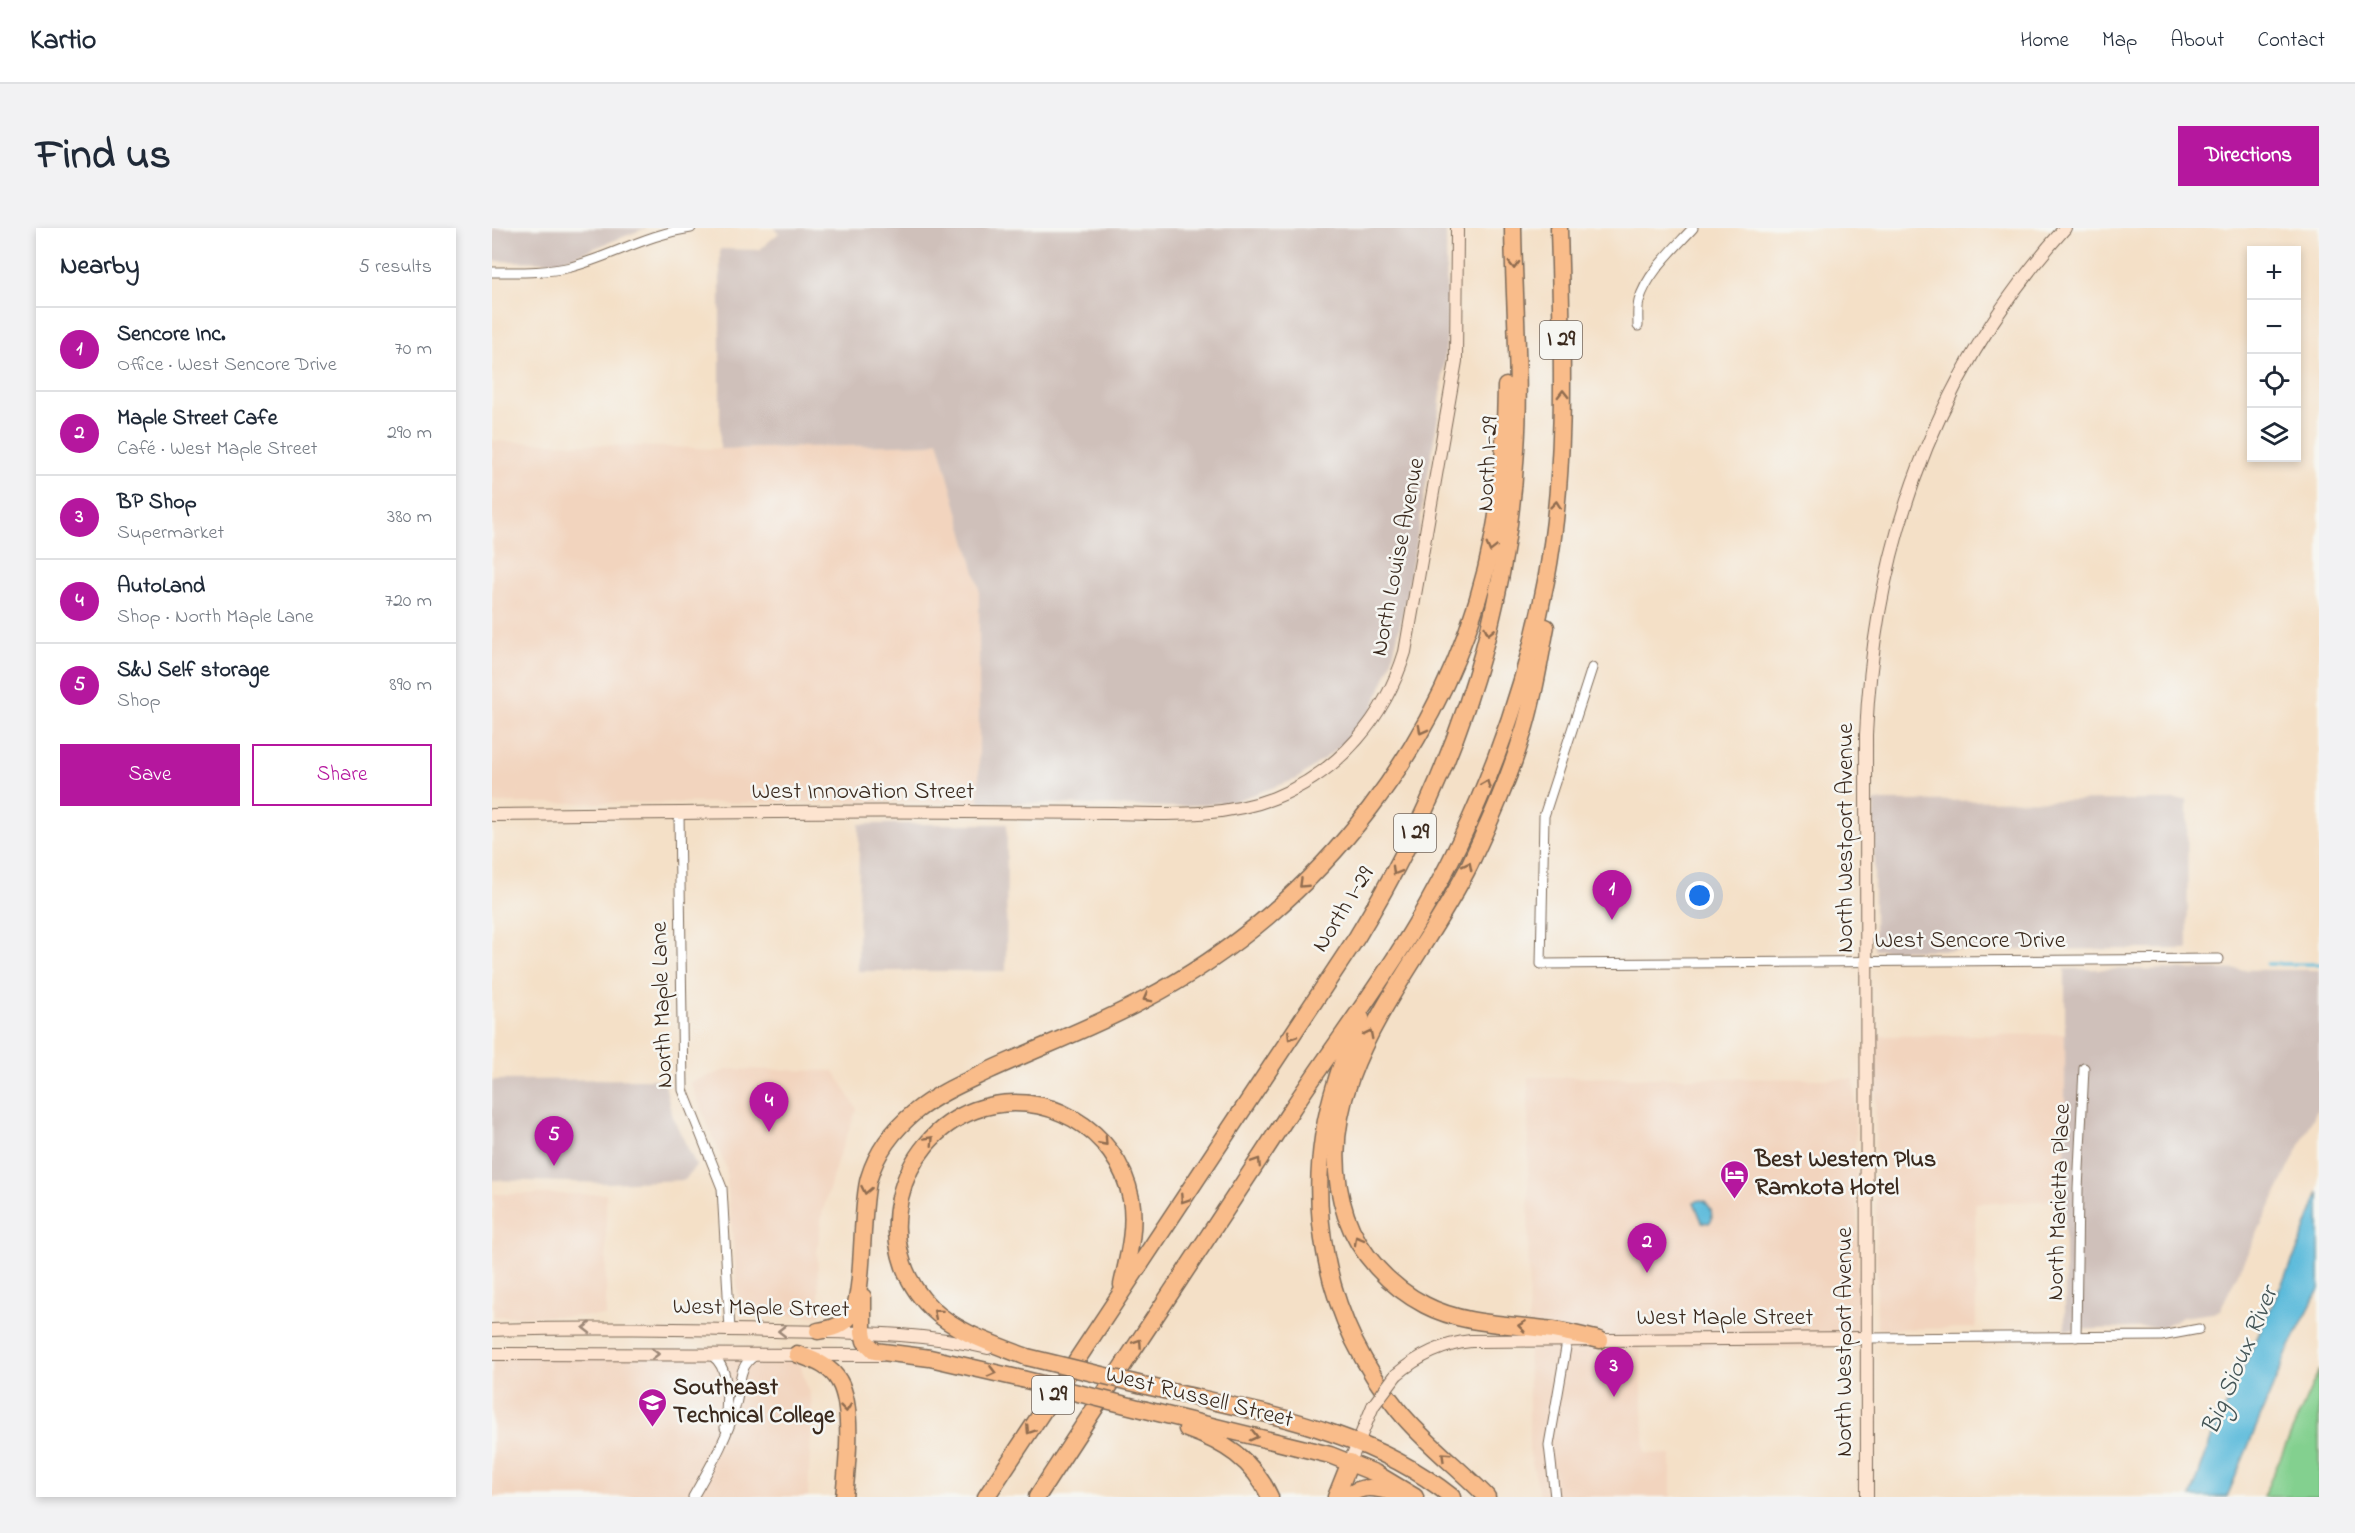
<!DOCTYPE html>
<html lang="en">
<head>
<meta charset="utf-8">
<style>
  :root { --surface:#fff; --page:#f2f2f3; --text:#1f2937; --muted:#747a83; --line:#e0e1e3; --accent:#b5179e }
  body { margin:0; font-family:"Indie Flower",sans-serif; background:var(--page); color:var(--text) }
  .controls { position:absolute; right:18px; top:18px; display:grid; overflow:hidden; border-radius:0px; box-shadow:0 3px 9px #0003 }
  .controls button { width:54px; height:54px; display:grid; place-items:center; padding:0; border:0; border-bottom:2px solid var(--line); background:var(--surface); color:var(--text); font:30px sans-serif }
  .you { position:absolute; left:1208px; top:668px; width:21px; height:21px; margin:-15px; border:4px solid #fff; border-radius:50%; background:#1a73e8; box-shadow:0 0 0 9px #1a73e833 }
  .badge { display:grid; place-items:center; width:39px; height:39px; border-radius:50%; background:var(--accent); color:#fff; font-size:20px; font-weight:700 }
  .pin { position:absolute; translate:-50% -50px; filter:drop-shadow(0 2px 3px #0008) }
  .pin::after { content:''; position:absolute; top:32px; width:21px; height:18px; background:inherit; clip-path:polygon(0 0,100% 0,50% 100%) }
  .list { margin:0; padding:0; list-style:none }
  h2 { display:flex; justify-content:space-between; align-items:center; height:78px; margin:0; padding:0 24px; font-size:26px }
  h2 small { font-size:20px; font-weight:400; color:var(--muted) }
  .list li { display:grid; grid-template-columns:39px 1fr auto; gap:18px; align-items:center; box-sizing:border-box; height:84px; padding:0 24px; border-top:2px solid var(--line) }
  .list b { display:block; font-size:22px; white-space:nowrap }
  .list p { margin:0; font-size:20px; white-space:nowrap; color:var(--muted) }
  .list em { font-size:20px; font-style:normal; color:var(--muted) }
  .actions { display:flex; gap:12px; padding:18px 24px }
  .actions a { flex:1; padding:14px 0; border:2px solid var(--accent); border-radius:0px; text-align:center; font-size:21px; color:var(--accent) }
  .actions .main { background:var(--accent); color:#fff }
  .icon { flex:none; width:33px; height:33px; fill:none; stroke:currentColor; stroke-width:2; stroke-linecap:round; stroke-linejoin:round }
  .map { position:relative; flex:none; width:1827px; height:1269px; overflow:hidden; border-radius:0px }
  header { display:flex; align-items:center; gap:36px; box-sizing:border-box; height:84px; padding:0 30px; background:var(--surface); border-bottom:2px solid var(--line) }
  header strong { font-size:28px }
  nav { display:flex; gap:33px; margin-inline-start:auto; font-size:21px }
  .intro { display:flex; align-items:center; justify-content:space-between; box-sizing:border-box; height:144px; padding:0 36px }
  h1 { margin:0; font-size:42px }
  .button { padding:15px 27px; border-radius:0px; background:var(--accent); color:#fff; font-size:21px; font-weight:700 }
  main { display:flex; gap:36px; padding:0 36px }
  aside { flex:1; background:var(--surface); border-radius:0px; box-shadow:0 3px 9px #0003 }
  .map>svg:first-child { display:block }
  .built { fill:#f2d4be }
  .industrial { fill:#cfc0ba }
  .green { fill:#83d08f; stroke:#5f7d56; stroke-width:1.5 }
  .water { fill:#5dbbdb; stroke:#4c727c; stroke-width:1.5 }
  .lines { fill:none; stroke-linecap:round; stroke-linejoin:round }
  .stream { stroke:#5dbbdb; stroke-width:3 }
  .street-casing { stroke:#7c6a59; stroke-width:11 }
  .secondary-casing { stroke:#7c6a59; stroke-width:14 }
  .highway-casing { stroke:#7c6a59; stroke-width:19 }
  .street { stroke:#fff; stroke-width:9 }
  .secondary { stroke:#fde4d0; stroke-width:12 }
  .highway { stroke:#f9bc8a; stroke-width:16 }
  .secondary-bridge-casing { stroke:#7c6a59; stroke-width:14; stroke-linecap:butt }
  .highway-bridge-casing { stroke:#7c6a59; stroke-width:19; stroke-linecap:butt }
  .secondary-bridge { stroke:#fde4d0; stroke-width:12 }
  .highway-bridge { stroke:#f9bc8a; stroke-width:16 }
  .oneway { stroke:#906c4f }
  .oneway2 { stroke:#9c8777 }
  .labels { text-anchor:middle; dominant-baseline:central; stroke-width:5; stroke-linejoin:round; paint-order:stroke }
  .shield { fill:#f6f6f2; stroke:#73675e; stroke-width:1.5 }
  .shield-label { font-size:22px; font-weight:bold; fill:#3b2a1e }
  .street-label { font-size:24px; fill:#3b2a1e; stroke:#f6f6f2 }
  .poi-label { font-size:24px; font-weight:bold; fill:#3b2a1e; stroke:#f6f6f2; text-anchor:start }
  .water-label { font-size:26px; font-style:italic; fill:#455657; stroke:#f6f6f2 }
</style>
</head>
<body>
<header>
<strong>Kartio</strong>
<nav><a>Home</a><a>Map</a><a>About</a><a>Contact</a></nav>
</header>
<div class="intro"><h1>Find us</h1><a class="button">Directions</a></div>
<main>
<aside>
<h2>Nearby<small>5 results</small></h2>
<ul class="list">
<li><span class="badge">1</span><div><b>Sencore Inc.</b><p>Office · West Sencore Drive</p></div><em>70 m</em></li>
<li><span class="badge">2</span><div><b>Maple Street Cafe</b><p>Café · West Maple Street</p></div><em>290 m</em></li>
<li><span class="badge">3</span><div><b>BP Shop</b><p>Supermarket</p></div><em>380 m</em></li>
<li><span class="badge">4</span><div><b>AutoLand</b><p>Shop · North Maple Lane</p></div><em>720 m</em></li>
<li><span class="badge">5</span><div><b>S&amp;J Self storage</b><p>Shop</p></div><em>890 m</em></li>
</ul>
<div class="actions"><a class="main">Save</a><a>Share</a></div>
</aside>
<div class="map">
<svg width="1827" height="1269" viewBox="0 0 1827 1269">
  <rect width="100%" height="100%" fill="#f6f6f2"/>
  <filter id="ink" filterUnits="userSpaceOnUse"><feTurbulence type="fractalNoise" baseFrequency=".0167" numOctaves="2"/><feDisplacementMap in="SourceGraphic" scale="12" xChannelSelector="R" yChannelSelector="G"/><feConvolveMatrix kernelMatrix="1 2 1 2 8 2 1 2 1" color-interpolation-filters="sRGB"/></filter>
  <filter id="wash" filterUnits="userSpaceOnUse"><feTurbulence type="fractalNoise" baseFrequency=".008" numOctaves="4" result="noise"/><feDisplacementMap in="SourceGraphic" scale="24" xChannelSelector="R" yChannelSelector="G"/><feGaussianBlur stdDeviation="1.35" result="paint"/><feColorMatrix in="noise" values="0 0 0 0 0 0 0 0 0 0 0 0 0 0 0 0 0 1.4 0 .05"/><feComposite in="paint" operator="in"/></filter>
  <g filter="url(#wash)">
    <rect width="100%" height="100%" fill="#f4e0c7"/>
    <g class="built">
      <polygon points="446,212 487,359 487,574 0,575 0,213 228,221 438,216"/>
      <polygon points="1575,806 1576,972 1483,975 1484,1100 1385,1101 1383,808"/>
      <polygon points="238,841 342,843 365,881 345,933 330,986 325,1025 328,1088 248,1086 234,940 198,854"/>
      <polygon points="1036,849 1362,851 1368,1120 1148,1119 1153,1225 1179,1227 1179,1269 1048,1269 1037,1222"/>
      <rect x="2" y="966" width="112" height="122"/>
      <polygon points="0,1126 305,1126 320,1175 316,1269 0,1269"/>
    </g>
    <g class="industrial">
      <polygon points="0,0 154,0 67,34 0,33"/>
      <polygon points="282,0 954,0 955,111 947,183 914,371 899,436 879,484 853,515 805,551 740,574 682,579 487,574 487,359 446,212 438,216 228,221 228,21 267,22 287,5"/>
      <polygon points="1695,572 1696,721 1382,722 1382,573"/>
      <polygon points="367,596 515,596 514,743 366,743"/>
      <polygon points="1573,741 1827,742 1827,878 1728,1082 1721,1085 1690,1089 1671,1099 1573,1102"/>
      <polygon points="172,851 180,888 204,937 193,952 115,955 0,952 0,852"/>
    </g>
    <polygon class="green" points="1827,1142 1827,1269 1771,1269"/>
    <g class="water">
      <polygon points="1827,964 1827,1061 1797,1120 1735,1269 1699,1269 1719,1211 1808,1016"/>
      <polygon points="1209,972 1213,973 1219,981 1220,991 1217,995 1210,994 1202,974"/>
    </g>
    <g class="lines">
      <polyline class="stream" points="1775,736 1827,736"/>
    </g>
  </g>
  <g filter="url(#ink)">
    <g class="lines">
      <defs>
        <g id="street">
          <path d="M 0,44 C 26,44 53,45 79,39 C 120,28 156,6 199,0"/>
          <path d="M 1146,98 C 1146,90 1145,81 1147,73 C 1155,45 1182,21 1201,0"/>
          <polyline points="1100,440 1052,588 1049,736 1727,731"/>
          <polyline points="187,586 191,862 230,960 238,1102"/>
          <polyline points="1584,1109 1586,961 1592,840"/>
          <polyline points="1374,1110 1669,1108 1707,1101"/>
          <path d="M 219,1127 C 241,1141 234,1177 233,1200"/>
          <path d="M 201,1269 C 218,1239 236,1210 244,1176 C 249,1157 245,1138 264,1127"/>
          <polyline points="1063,1269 1057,1217 1076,1108"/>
        </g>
        <g id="secondary">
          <path d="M 0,587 C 157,586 314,582 472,584 C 521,584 571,585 621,585 C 675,586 730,590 782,570 C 848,544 893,489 913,424 L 964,133 L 965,0"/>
          <path d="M 0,1102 C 95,1099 188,1101 283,1103 C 356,1105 425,1103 496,1120"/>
          <polyline points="0,1126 389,1127"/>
          <path d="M 904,1147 C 926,1128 949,1116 979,1113 L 1374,1110"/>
          <polyline points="858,1234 881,1178"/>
          <path d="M 1375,1269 L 1374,507 C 1382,315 1444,144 1573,0"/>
        </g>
        <g id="highway">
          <path d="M 1054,399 C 1047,435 1042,471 1031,505 C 1017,551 998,593 978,636 C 924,747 810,854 854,988 C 867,1026 898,1059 933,1077 C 969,1096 1014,1096 1053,1101 C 1072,1103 1090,1108 1108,1112"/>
          <path d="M 869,790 C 860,811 850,832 844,854 C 808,968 831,1090 907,1183 C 933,1215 967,1240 995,1269"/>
          <polyline points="371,1069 371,1104 373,1113 383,1123 438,1130 530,1151"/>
          <path d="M 326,1103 C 338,1101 351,1098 359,1087 C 373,1069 368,980 377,950 C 385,923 402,901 424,883 C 445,866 471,855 496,843 C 548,819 602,799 652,772 C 829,679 962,507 1001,310 C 1011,260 1013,209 1014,158"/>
          <path d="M 305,1126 C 321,1132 338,1137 347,1153 C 362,1178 355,1240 352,1269"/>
          <path d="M 535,1129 C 502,1116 465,1105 439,1080 C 377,1020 404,911 483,882 C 551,857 626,901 639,971 C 644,1000 636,1029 630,1057"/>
          <path d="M 659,1159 C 763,1184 875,1200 960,1269"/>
          <polyline points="654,1182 838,1227 883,1245 923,1269"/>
          <path d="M 695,1201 C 732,1214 761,1232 778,1269"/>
          <path d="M 494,1269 L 865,709 C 957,557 1014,401 1024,222 C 1029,149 1022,74 1021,0"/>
          <path d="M 545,1269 C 628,1140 714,1013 798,884 C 839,821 886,761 924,696 C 986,591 1031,473 1054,353 C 1076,236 1070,118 1067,0"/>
          <polyline points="844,1269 858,1234"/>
          <path d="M 855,1269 C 871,1254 888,1261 907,1266"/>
        </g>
      </defs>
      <use href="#street" class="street-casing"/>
      <use href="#secondary" class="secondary-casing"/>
      <use href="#highway" class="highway-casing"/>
      <use href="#street" class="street"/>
      <use href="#secondary" class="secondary"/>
      <use href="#highway" class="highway"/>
      <defs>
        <polyline id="secondary-bridge" points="881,1178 904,1147"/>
        <g id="highway-bridge">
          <polyline points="535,1129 659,1159"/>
          <polyline points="530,1151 654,1182"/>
        </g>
      </defs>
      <use href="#secondary-bridge" class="secondary-bridge-casing"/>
      <use href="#highway-bridge" class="highway-bridge-casing"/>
      <use href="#secondary-bridge" class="secondary-bridge"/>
      <use href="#highway-bridge" class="highway-bridge"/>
    </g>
    <defs><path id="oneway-chevron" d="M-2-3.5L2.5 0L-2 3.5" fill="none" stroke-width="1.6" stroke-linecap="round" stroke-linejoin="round" transform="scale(1.5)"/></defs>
    <g class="oneway">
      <use href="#oneway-chevron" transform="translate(1022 37) rotate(89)"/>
      <use href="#oneway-chevron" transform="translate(1071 166) rotate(-90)"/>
      <use href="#oneway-chevron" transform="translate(1064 277) rotate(-84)"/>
      <use href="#oneway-chevron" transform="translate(999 320) rotate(104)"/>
      <use href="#oneway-chevron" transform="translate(997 403) rotate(103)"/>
      <use href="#oneway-chevron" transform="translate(930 502) rotate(118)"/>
      <use href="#oneway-chevron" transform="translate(994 556) rotate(-68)"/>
      <use href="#oneway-chevron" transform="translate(976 638) rotate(-63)"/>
      <use href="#oneway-chevron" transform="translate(904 643) rotate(120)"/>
      <use href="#oneway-chevron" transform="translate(811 656) rotate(136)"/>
      <use href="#oneway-chevron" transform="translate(655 770) rotate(152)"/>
      <use href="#oneway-chevron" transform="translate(877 806) rotate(-63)"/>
      <use href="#oneway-chevron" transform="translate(799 808) rotate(123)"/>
      <use href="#oneway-chevron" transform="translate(438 912) rotate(-46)"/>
      <use href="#oneway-chevron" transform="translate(612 914) rotate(48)"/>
      <use href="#oneway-chevron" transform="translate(765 934) rotate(-57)"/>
      <use href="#oneway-chevron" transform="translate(374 962) rotate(101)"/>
      <use href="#oneway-chevron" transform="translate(692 971) rotate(123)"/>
      <use href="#oneway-chevron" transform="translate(866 1012) rotate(-120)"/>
      <use href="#oneway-chevron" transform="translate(445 1085) rotate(-140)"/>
      <use href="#oneway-chevron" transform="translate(1030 1098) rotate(-173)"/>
      <use href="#oneway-chevron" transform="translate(646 1115) rotate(-56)"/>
      <use href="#oneway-chevron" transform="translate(500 1144) rotate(14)"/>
      <use href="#oneway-chevron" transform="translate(354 1180) rotate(84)"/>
      <use href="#oneway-chevron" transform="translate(538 1202) rotate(123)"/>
      <use href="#oneway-chevron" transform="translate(762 1208) rotate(14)"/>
      <use href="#oneway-chevron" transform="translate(953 1228) rotate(-137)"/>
    </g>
    <g class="oneway2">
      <use href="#oneway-chevron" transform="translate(95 1100) rotate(179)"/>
      <use href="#oneway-chevron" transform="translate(290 1103) rotate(-180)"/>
      <use href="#oneway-chevron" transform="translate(163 1126)"/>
    </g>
  </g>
  <defs>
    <symbol id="hotel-pin" viewBox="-11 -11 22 30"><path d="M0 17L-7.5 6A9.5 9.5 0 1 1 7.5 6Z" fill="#b5179e" stroke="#f6f6f2"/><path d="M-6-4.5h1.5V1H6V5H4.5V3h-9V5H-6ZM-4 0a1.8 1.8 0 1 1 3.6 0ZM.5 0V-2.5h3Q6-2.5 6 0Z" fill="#fff"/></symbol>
    <symbol id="university-pin" viewBox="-11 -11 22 30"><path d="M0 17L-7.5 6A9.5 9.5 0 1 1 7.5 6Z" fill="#b5179e" stroke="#f6f6f2"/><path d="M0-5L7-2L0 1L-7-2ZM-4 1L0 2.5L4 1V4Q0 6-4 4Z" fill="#fff"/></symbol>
  </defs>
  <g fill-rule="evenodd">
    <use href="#hotel-pin" x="1226" y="930" width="33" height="45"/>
    <use href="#university-pin" x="144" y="1158" width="33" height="45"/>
  </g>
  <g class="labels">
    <g class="shield">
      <rect x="1048" y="93" width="42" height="38" rx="4.5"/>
      <rect x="902" y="586" width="42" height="38" rx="4.5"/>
      <rect x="540" y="1148" width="42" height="38" rx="4.5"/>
    </g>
    <g class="shield-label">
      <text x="1069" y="112">I 29</text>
      <text x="923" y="605">I 29</text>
      <text x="561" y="1167">I 29</text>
    </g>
    <g class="street-label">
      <text transform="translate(997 236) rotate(-87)">North I-29</text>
      <text transform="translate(907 329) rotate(-79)">North Louise Avenue</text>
      <text x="371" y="564">West Innovation Street</text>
      <text transform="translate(1354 610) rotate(-90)">North Westport Avenue</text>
      <text transform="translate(852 682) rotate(-58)">North I-29</text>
      <text x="1478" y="713">West Sencore Drive</text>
      <text transform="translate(171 777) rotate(-92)">North Maple Lane</text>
      <text transform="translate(1568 974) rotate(-88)">North Marietta Place</text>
      <text transform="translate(269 1081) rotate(1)">West Maple Street</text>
      <text x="1233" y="1090">West Maple Street</text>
      <text transform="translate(1353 1114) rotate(-90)">North Westport Avenue</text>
      <text transform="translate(707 1170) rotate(14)">West Russell Street</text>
    </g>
    <g class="poi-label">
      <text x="1263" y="932">Best Western Plus<tspan x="1263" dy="28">Ramkota Hotel</tspan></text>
      <text x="181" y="1160">Southeast<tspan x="181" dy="28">Technical College</tspan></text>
    </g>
    <g class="water-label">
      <text transform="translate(1749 1133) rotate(-67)">Big Sioux River</text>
    </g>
  </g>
</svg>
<div class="controls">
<button>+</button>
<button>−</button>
<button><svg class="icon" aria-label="locate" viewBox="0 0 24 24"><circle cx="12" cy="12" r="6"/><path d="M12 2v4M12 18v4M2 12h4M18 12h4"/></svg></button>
<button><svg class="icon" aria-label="layers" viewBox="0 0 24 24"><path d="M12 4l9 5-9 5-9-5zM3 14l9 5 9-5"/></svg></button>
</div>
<div class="you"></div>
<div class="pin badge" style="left:1120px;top:692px">1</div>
<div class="pin badge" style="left:1155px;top:1045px">2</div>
<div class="pin badge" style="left:1122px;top:1169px">3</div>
<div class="pin badge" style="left:277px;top:904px">4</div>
<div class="pin badge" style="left:62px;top:938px">5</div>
</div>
</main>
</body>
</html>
